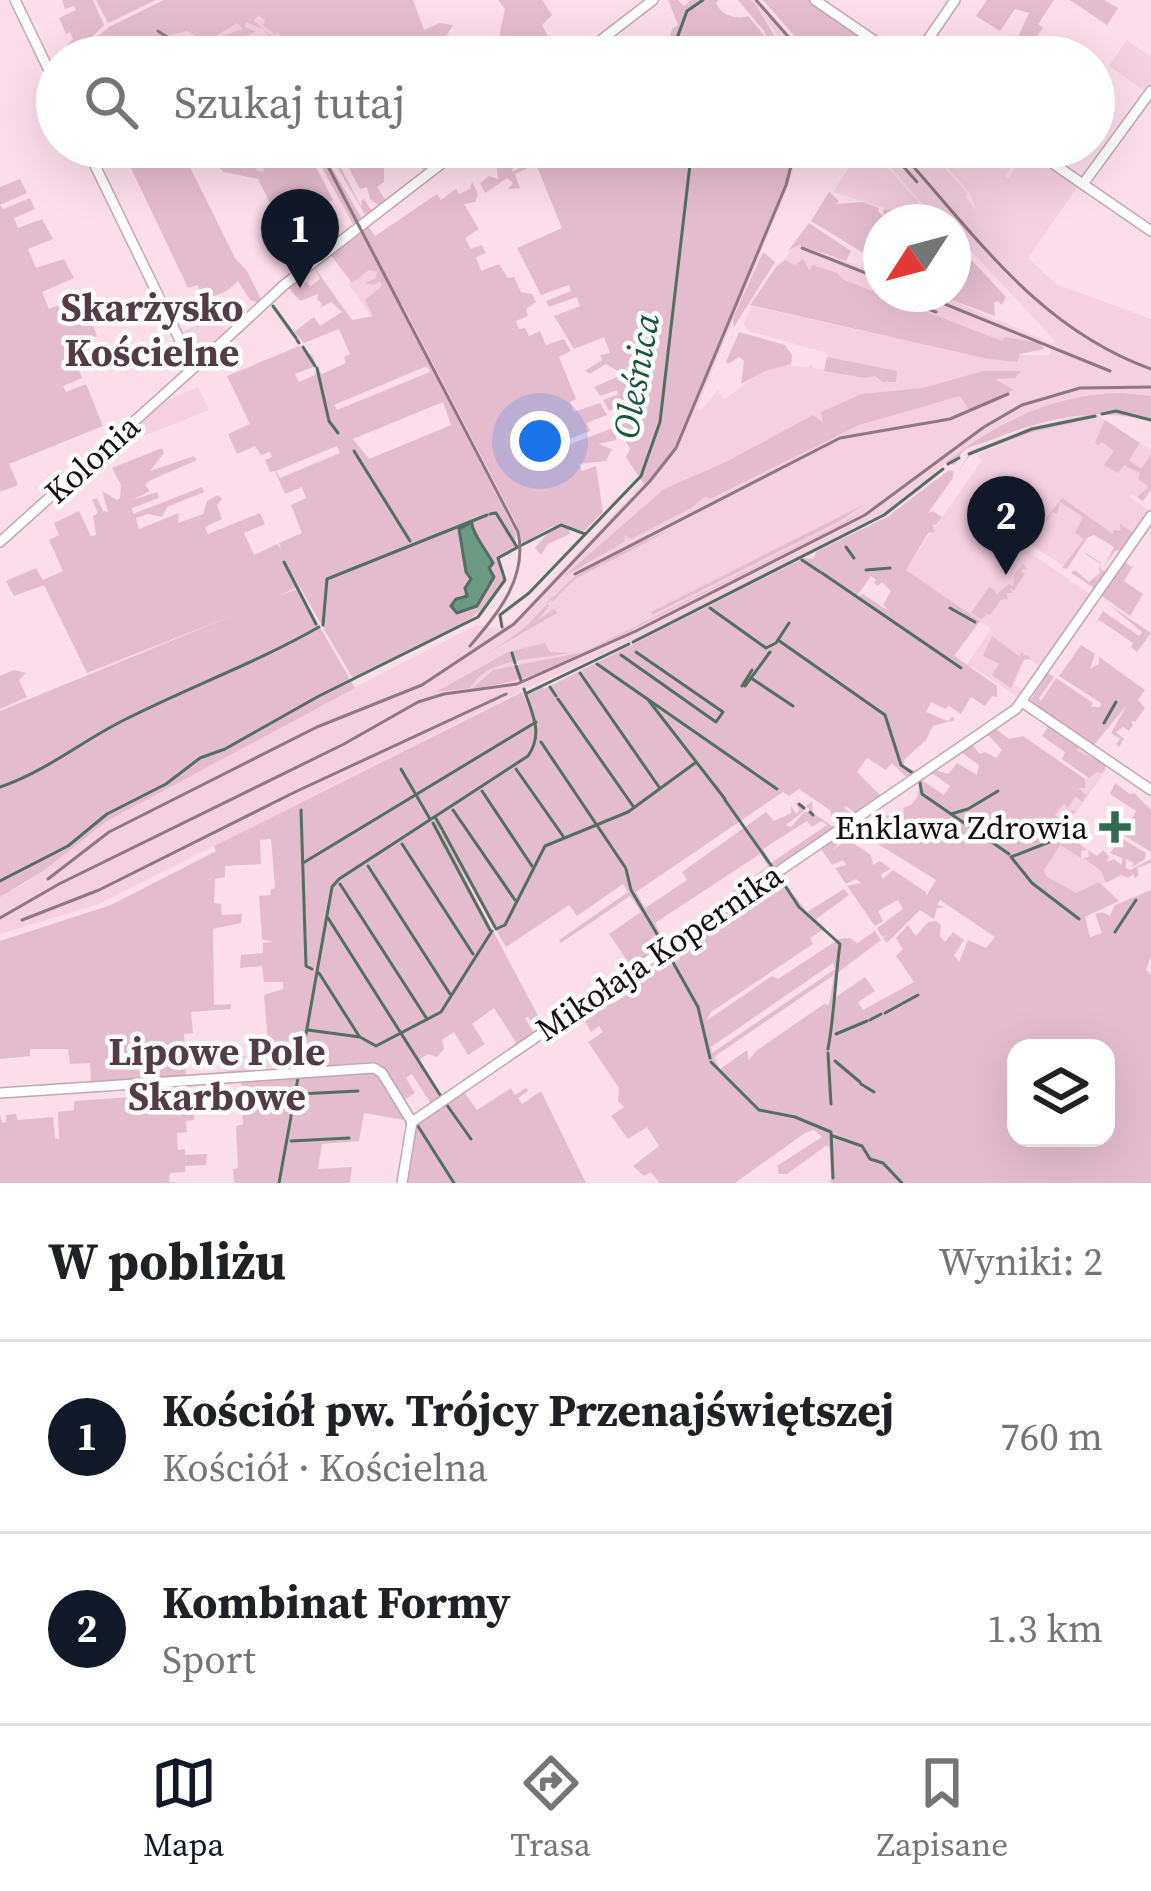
<!DOCTYPE html>
<html lang="pl">
<head>
<meta charset="utf-8">
<style>
  :root { --surface:#fff; --page:#f2f2f2; --text:#202124; --muted:#757577; --line:#e0e0e0; --accent:#111827 }
  body { margin:0; font-family:"Source Serif 4",serif; background:var(--page); color:var(--text) }
  .controls { position:absolute; right:36px; bottom:36px; display:grid; overflow:hidden; border-radius:24px; box-shadow:0 12px 48px #0002 }
  .controls button { width:108px; height:108px; display:grid; place-items:center; padding:0; border:0; border-bottom:3px solid var(--line); background:var(--surface); color:var(--text); font:60px sans-serif }
  .compass { position:absolute; left:863px; top:204px; width:108px; height:108px; border-radius:50%; background:var(--surface); box-shadow:0 12px 48px #0002; rotate:234deg }
  .you { position:absolute; left:540px; top:441px; width:42px; height:42px; margin:-30px; border:9px solid #fff; border-radius:50%; background:#1a73e8; box-shadow:0 0 0 18px #1a73e833 }
  .badge { display:grid; place-items:center; width:78px; height:78px; border-radius:50%; background:var(--accent); color:#fff; font-size:39px; font-weight:700 }
  .pin { position:absolute; translate:-50% -99px; filter:drop-shadow(0 3px 6px #0008) }
  .pin::after { content:''; position:absolute; top:63px; width:42px; height:36px; background:inherit; clip-path:polygon(0 0,100% 0,50% 100%) }
  .list { margin:0; padding:0; list-style:none }
  h2 { display:flex; justify-content:space-between; align-items:center; height:156px; margin:0; padding:0 48px; font-size:51px }
  h2 small { font-size:39px; font-weight:400; color:var(--muted) }
  .list li { display:grid; grid-template-columns:78px 1fr auto; gap:36px; align-items:center; box-sizing:border-box; height:192px; padding:0 48px; border-top:3px solid var(--line) }
  .list b { display:block; font-size:45px; white-space:nowrap }
  .list p { margin:0; font-size:39px; white-space:nowrap; color:var(--muted) }
  .list em { font-size:39px; font-style:normal; color:var(--muted) }
  .icon { flex:none; width:66px; height:66px; fill:none; stroke:currentColor; stroke-width:2; stroke-linecap:round; stroke-linejoin:round }
  .map { position:relative; flex:none; width:1151px; height:1183px; overflow:hidden }
  .search { position:absolute; background:var(--surface); box-shadow:0 12px 48px #0002; left:36px; right:36px; top:36px; height:132px; display:flex; align-items:center; gap:30px; box-sizing:border-box; padding:0 42px; border-radius:66px; color:var(--muted); font-size:45px }
  .sheet { height:540px; background:var(--surface) }
  nav { display:flex; justify-content:space-around; align-items:center; box-sizing:border-box; height:168px; border-top:3px solid var(--line); background:var(--surface); font-size:33px; color:var(--muted) }
  nav a { display:grid; justify-items:center; gap:6px }
  nav .on { color:var(--accent) }
  .map>svg:first-child { display:block }
  .built { fill:#f5d0e0 }
  .green { fill:#e5bcce; fill-rule:evenodd }
  .water { fill:#6b9983; stroke:#526f61; stroke-width:3 }
  .lines { fill:none; stroke-linecap:round; stroke-linejoin:round }
  .stream { stroke:#526f61; stroke-width:3 }
  .secondary-casing { stroke:#c3a7b4; stroke-width:12 }
  .secondary { stroke:#fff; stroke-width:9 }
  .rail { stroke:#8d7982; stroke-width:3 }
  .poi-dot { fill:#316951; stroke:#fff; stroke-width:4.5 }
  .labels { text-anchor:middle; dominant-baseline:central; stroke-width:9; stroke-linejoin:round; paint-order:stroke }
  .street-label { font-size:33px; fill:#170e12; stroke:#fff }
  .poi-label { font-size:33px; fill:#170e12; stroke:#fff; text-anchor:end }
  .water-label { font-size:36px; font-style:italic; fill:#19543d; stroke:#fff }
  .quarter-label { font-size:39px; font-weight:bold; fill:#543c47; stroke:#fff }
</style>
</head>
<body>
<div class="map">
<svg width="1151" height="1183" viewBox="0 0 1151 1183">
  <rect width="100%" height="100%" fill="#fcdeeb"/>
  <g class="built">
    <polygon points="164,0 249,0 284,15 306,57 102,57 92,48 96,37 109,27"/>
    <polygon points="751,0 758,0 809,57 794,57 789,50 787,57 773,29"/>
    <polygon points="1127,40 1151,57 1151,85 1146,92 1109,66"/>
    <polygon points="197,147 352,147 352,148 283,183 224,172"/>
    <polygon points="794,147 799,147 790,182 697,408 701,410 718,390 724,400 762,371 789,359 792,366 809,367 812,363 813,368 824,370 828,355 824,352 748,331 744,324 751,306 988,359 1017,362 1017,355 1049,355 1052,346 1005,337 1003,341 822,290 781,265 795,244 881,273 881,294 936,294 1054,344 1055,341 976,256 953,238 953,222 939,222 872,147 892,147 896,151 902,147 926,147 967,193 966,198 977,211 970,193 929,147 1024,147 1005,176 1009,178 1026,149 1039,163 1078,186 1028,258 1056,284 1151,319 1151,396 1080,397 1012,418 945,464 885,513 864,524 629,643 523,690 99,904 0,934 0,887 11,891 29,881 108,820 229,752 476,625 501,629 518,617 667,457 686,424 783,186"/>
    <polygon points="869,147 936,222 900,219 900,213 833,192 857,156"/>
    <polygon points="377,264 398,305 371,316 349,284"/>
    <polygon points="215,317 228,332 205,353 189,350 181,332"/>
    <polygon points="198,387 209,410 106,451 163,402"/>
    <polygon points="1100,417 1151,450 1151,489 1143,501 1132,494 1130,497 1148,510 1137,534 1132,531 1124,542 1091,519 1086,538 1066,567 1027,543 1024,549 1070,580 1069,584 1072,582 1092,595 1041,667 1026,657 1012,688 1016,685 1026,692 1020,698 971,666 967,671 951,659 954,655 967,664 991,629 905,570 982,460 976,455 1033,432"/>
    <polygon points="1080,744 1107,769 1061,834 1041,821 1043,818 1100,767 1075,751"/>
    <polygon points="1056,841 1102,872 1106,882 1074,898 1035,871"/>
    <polygon points="285,1053 286,1069 223,1074 226,1057"/>
  </g>
  <g class="green">
    <polygon points="62,0 93,0 104,25 85,44 94,42 122,53 123,50 144,45 144,57 61,57 83,45 67,45 73,39 70,32 66,34 59,18 76,10 74,6 65,9"/>
    <polygon points="96,0 156,0 108,23"/>
    <path d="M 164,0 L 413,0 L 424,30 L 440,23 L 453,25 L 434,57 L 293,57 L 278,32 L 275,35 L 263,25 L 265,20 L 258,15 L 254,21 L 284,46 L 291,57 L 286,57 L 263,29 L 246,22 L 245,27 L 256,32 C 245,38 237,34 224,41 L 236,57 L 212,57 L 208,51 L 216,38 L 243,29 L 237,23 L 214,37 L 204,49 L 201,39 L 187,31 L 119,48 L 94,40 L 109,27 Z"/>
    <polygon points="498,0 542,0 552,15 542,25 548,36 540,44 537,57 528,55 515,38 510,42 507,57 494,57 493,50 502,50 500,33 505,9"/>
    <path d="M 668,0 L 678,0 L 684,6 L 691,0 L 719,0 L 716,3 C 722,16 737,20 748,16 L 764,35 L 771,57 L 698,57 L 691,52 L 687,57 L 651,57 L 666,50 L 672,29 L 678,25 Z"/>
    <polygon points="738,0 751,0 756,5 787,57 774,57 764,31"/>
    <polygon points="763,0 812,0 892,57 846,57 828,45 822,54 824,57 813,57"/>
    <polygon points="987,0 1054,0 1038,24 1043,28 1028,49 1016,41 1029,13 1015,9 1000,31 976,16"/>
    <polygon points="1070,0 1104,0 1118,8 1107,25"/>
    <polygon points="121,147 180,147 235,258 247,271 262,301 260,303 250,300 238,281 227,291 204,300 197,285 188,288"/>
    <polygon points="197,147 223,147 262,159 256,170 263,172 267,161 281,162 284,147 313,147 318,154 323,153 364,222 355,228 320,164 316,167 333,200 328,203 334,214 299,231 293,220 281,225 258,179 224,172"/>
    <polygon points="329,147 340,147 332,151 335,156 349,147 418,147 429,168 423,174 422,167 417,168 406,148 401,151 406,163 402,166 394,156 384,154 384,182 377,187 386,201 381,207 370,199 367,187 360,189 346,163 340,166 362,208 361,201 364,199 373,213 367,218 336,165 341,160 339,156 331,158"/>
    <polygon points="529,147 691,147 686,198 693,147 794,147 788,175 687,424 674,449 645,485 639,478 651,449 639,477 626,457 630,449 617,426 638,418 632,403 609,411 603,400 618,394 617,390 600,396 594,387 619,376 618,371 606,364 590,374 585,371 602,360 600,355 610,353 604,337 574,349 554,316 580,306 577,297 549,307 546,301 571,291 569,285 541,295 517,248 562,228"/>
    <polygon points="508,154 514,164 512,172 530,162 526,169 515,174 520,188 508,189 513,183 507,178 485,193 480,183 489,176 498,179 495,157"/>
    <polygon points="20,179 27,193 0,205 3,209 30,198 35,209 14,218 18,228 42,219 53,239 28,249 36,268 64,259 74,278 42,292 49,309 62,304 66,312 85,304 97,336 70,346 82,378 63,386 66,392 86,384 103,426 9,464 18,485 0,492 0,187"/>
    <path d="M 472,182 L 478,194 L 475,202 L 464,204 L 479,229 L 465,238 L 471,249 L 482,245 L 486,253 L 476,257 L 481,271 L 499,264 L 508,278 L 514,277 L 521,292 L 532,294 L 536,302 L 526,309 L 528,316 L 516,321 L 519,329 L 525,328 L 529,336 L 540,331 L 546,345 L 564,339 L 571,351 L 559,357 L 576,399 L 570,402 L 574,412 L 600,403 L 607,415 L 587,423 L 590,431 L 559,443 L 560,448 L 613,428 L 617,434 L 616,440 L 598,444 L 612,449 L 606,461 L 579,464 L 582,471 L 596,466 L 603,512 L 584,531 L 568,527 L 570,534 L 548,544 L 541,555 L 535,548 L 555,525 L 522,544 L 516,523 L 402,304 L 399,305 L 516,533 L 515,547 L 498,557 L 505,576 C 488,627 399,655 353,679 L 291,572 L 298,587 L 278,596 L 298,589 L 355,688 L 107,821 L 43,871 L 0,897 L 0,711 L 234,615 L 87,673 L 44,585 L 14,596 L 6,581 L 36,568 L 43,580 L 63,571 L 49,540 L 59,535 L 54,523 L 79,511 L 91,536 L 96,535 L 93,516 L 98,513 L 92,500 L 97,498 L 103,511 L 108,512 L 102,491 L 117,500 L 120,498 L 121,485 L 112,468 L 162,448 L 164,453 L 150,471 L 194,456 L 197,460 L 149,481 L 145,485 L 150,491 L 132,500 L 157,492 L 159,498 L 132,508 L 133,514 L 202,487 L 204,492 L 167,507 L 162,517 L 148,514 L 136,518 L 139,529 L 179,513 L 178,523 L 203,514 L 207,501 L 218,495 L 222,499 L 217,505 L 222,519 L 205,527 L 208,534 L 260,513 L 265,524 L 244,533 L 254,555 L 277,544 L 281,549 L 279,543 L 302,533 L 291,505 L 306,498 L 302,487 L 285,494 L 275,471 L 270,472 L 265,460 L 272,457 L 270,452 L 261,455 L 255,446 L 237,454 L 228,434 L 250,424 L 227,376 L 299,346 L 313,356 L 316,366 L 295,374 L 299,382 L 315,375 L 317,368 L 322,374 L 346,363 L 344,357 L 350,354 L 339,329 L 304,343 L 294,332 L 314,317 L 320,326 L 342,312 L 331,302 L 320,308 L 322,303 L 317,300 L 318,294 L 300,301 L 288,287 L 302,275 L 303,285 L 306,281 L 310,287 L 320,279 L 314,267 L 352,320 L 373,316 L 365,300 L 382,286 L 380,281 L 374,285 L 365,283 L 376,278 L 377,272 L 369,270 L 352,283 L 329,253 L 366,223 L 375,236 L 437,194 L 441,200 L 456,189 L 459,194 L 470,189 ZM 427,366 L 430,372 L 337,410 L 334,405 ZM 443,402 L 451,425 L 369,459 L 353,439 ZM 337,446 L 340,453 L 280,478 L 276,471 Z"/>
    <polygon points="829,192 839,201 836,204 862,202 879,208 878,212 884,216 883,209 897,211 896,216 901,208 901,215 905,217 910,208 917,219 927,222 881,222 881,273 862,265 865,254 811,221"/>
    <polygon points="809,223 851,251 846,261 799,245 788,251"/>
    <path d="M 953,243 C 969,256 990,280 1006,297 L 1002,305 L 998,301 L 994,303 L 995,316 L 936,294 L 953,294 Z"/>
    <polygon points="763,252 775,262 734,327 733,318"/>
    <polygon points="803,259 809,270 813,265 837,273 844,280 1002,341 1005,337 1040,343 1044,349 1020,354 1017,362 988,359 750,305 776,267 785,260 795,265"/>
    <polygon points="739,332 785,345 792,355 791,364 765,371 741,384 744,361 739,357 728,364 726,362"/>
    <polygon points="827,357 897,371 896,382 883,382 875,376 865,378 824,371"/>
    <polygon points="983,371 1021,371 1015,378 995,379 1014,390 970,411 960,396 859,425 710,499 706,496 691,508 631,539 625,535 624,542 563,577 664,489 726,462 813,415 823,423 821,412 862,394 923,388"/>
    <path d="M 1123,393 L 1151,396 L 1151,422 C 1096,405 1044,419 991,440 C 985,443 968,447 965,449 C 960,453 959,460 955,465 L 945,463 C 1000,421 1052,394 1123,393 Z"/>
    <polygon points="1091,414 1100,417 1033,432 970,455 958,472 971,451 1032,427"/>
    <polygon points="1105,420 1140,443 1129,460 1141,469 1151,455 1151,489 1143,501 1151,507 1137,497 1149,487 1138,479 1140,473 1124,465 1118,473 1104,465 1114,451 1102,442 1098,445 1095,443"/>
    <path d="M 949,470 L 953,471 L 953,478 L 928,513 L 933,511 L 942,517 L 936,525 L 933,524 L 934,532 L 928,533 L 906,570 L 980,621 L 954,656 L 997,686 L 997,697 L 992,696 L 985,706 L 971,697 L 961,714 L 949,706 L 945,709 L 931,702 L 926,712 L 948,721 L 952,716 L 955,720 L 933,726 L 926,740 L 904,760 L 904,766 L 917,772 L 908,779 L 892,763 L 886,770 L 867,758 L 857,772 L 882,797 L 857,814 L 846,806 L 844,808 L 855,816 L 846,822 L 838,816 L 833,823 L 830,810 L 799,789 L 789,796 L 783,792 L 636,892 L 645,908 L 687,880 L 682,872 L 766,812 L 774,821 L 791,813 L 791,806 L 796,814 L 800,810 L 794,801 L 805,810 L 786,825 L 791,827 L 804,812 L 812,812 L 806,806 L 812,801 L 813,813 L 836,829 L 721,907 L 718,902 L 768,866 L 760,854 L 655,923 L 666,945 L 633,969 L 609,934 L 641,912 L 630,896 L 561,943 L 559,940 L 628,892 L 623,884 L 577,916 L 569,905 L 506,947 L 458,865 L 544,1027 L 539,1032 L 528,1017 L 525,1018 L 535,1035 L 518,1046 L 494,1008 L 472,1024 L 485,1044 L 468,1055 L 454,1032 L 442,1040 L 444,1049 L 437,1057 L 428,1054 L 418,1061 L 440,1098 L 431,1104 L 412,1074 L 406,1078 L 415,1093 L 399,1103 L 409,1121 L 364,1113 L 359,1141 L 322,1144 L 318,1169 L 352,1167 L 350,1183 L 234,1183 L 233,1169 L 238,1168 L 236,1126 L 243,1124 L 241,1077 L 286,1073 L 285,1053 L 273,1054 L 272,1043 L 268,1043 L 264,995 L 283,989 L 283,982 L 264,982 L 262,966 L 240,968 L 241,955 L 263,953 L 263,943 L 273,942 L 262,939 L 259,896 L 270,895 L 271,889 L 275,888 L 271,839 L 260,840 L 261,864 L 225,866 L 225,877 L 215,879 L 214,903 L 221,904 L 222,915 L 242,914 L 241,923 L 213,929 L 214,1005 L 231,1004 L 231,1009 L 191,1012 L 193,1033 L 184,1034 L 185,1048 L 197,1048 L 198,1058 L 185,1060 L 186,1077 L 91,1083 L 90,1063 L 70,1064 L 68,1049 L 30,1049 L 30,1056 L 0,1059 L 0,941 L 111,905 L 216,851 L 214,846 L 522,692 L 536,723 L 527,691 L 541,685 L 544,689 L 804,558 L 813,559 L 817,551 L 887,517 ZM 871,576 L 876,580 L 874,583 L 878,586 L 882,582 L 891,591 L 883,605 L 890,612 L 863,594 L 856,597 ZM 807,821 L 812,827 L 821,821 L 827,825 L 771,863 L 763,849 Z"/>
    <polygon points="1062,498 1113,534 1114,530 1120,531 1120,524 1135,534 1097,590 1071,573 1075,570 1089,582 1101,572 1099,570 1101,564 1085,554 1075,566 1086,553 1101,563 1101,570 1106,571 1120,550 1115,551 1104,567 1114,547 1094,535 1087,538 1067,569 1062,568 1084,539 1075,533 1083,517 1060,502 1057,514 1053,512 1028,542"/>
    <polygon points="865,504 838,522 652,615 651,612"/>
    <path d="M 873,504 L 848,521 C 784,553 719,585 655,618 C 598,647 538,682 473,688 L 493,670 L 584,652 L 844,522 Z"/>
    <path d="M 672,529 L 575,579 L 551,603 L 554,595 L 547,602 L 549,606 L 537,621 L 554,609 L 557,613 L 486,654 C 500,645 514,637 526,626 C 552,602 565,578 602,559 L 600,566 L 605,557 Z"/>
    <polygon points="1124,560 1131,567 1135,563 1124,581 1143,594 1130,616 1102,596"/>
    <polygon points="1023,564 1028,569 1021,570 1025,574 1014,590 1009,588 1013,593 1006,593 1008,599 1001,600 990,615 982,612 987,615 981,619 971,613 989,587 995,590 996,595 1009,584 1013,586 1015,574"/>
    <polygon points="1108,604 1151,633 1137,652 1131,647 1133,643 1099,620 1096,623 1103,611 1139,636 1142,632"/>
    <polygon points="992,636 1020,657 1021,652 1014,649 1023,653 1023,656 1027,655 1031,659 1023,660 1011,688 992,675 999,664 983,656"/>
    <path d="M 545,643 L 550,652 L 569,653 C 538,660 488,656 470,688 L 436,692 L 508,652 Z"/>
    <polygon points="1081,645 1095,654 1090,669 1099,664 1099,657 1145,690 1138,700 1145,708 1135,722 1131,721 1133,725 1129,731 1123,727 1116,732 1124,739 1119,747 1116,744 1120,739 1111,733 1127,705 1093,746 1028,704 1048,673 1054,677 1039,698 1041,701 1056,678 1093,703 1091,707 1100,707 1101,703 1059,676"/>
    <polygon points="14,670 26,673 19,680 27,697 0,709 0,676"/>
    <polygon points="1051,723 1080,744 1077,751 1107,764 1102,773 1097,772 1089,778 1062,759 1065,752 1042,736"/>
    <path d="M 993,727 L 1009,739 L 1023,736 L 1085,779 L 1085,788 L 1078,788 L 1086,795 L 1100,776 L 1082,802 L 1076,796 L 1067,809 L 1075,811 L 1074,814 L 1064,804 L 1055,815 L 1066,824 L 1060,834 L 1066,833 L 1087,850 L 1081,851 L 1081,858 L 1060,845 L 1044,870 L 1046,876 L 1076,893 L 1099,882 L 1119,901 L 1085,917 L 1090,937 L 1102,933 L 1095,914 L 1102,912 L 1110,916 L 1115,905 L 1151,890 L 1151,956 L 1146,970 L 1151,975 L 1151,1183 L 831,1183 L 830,1150 L 827,1145 L 787,1174 L 779,1174 L 777,1166 L 822,1137 L 814,1130 L 805,1133 L 735,1183 L 659,1183 L 651,1172 L 644,1176 L 633,1166 L 659,1146 L 647,1127 L 628,1139 L 611,1116 L 624,1107 L 618,1101 L 619,1088 L 588,1042 L 603,1032 L 599,1026 L 591,1032 L 583,1018 L 595,1009 L 590,1002 L 606,991 L 614,1003 L 630,993 L 623,979 L 654,957 L 663,969 L 680,959 L 671,945 L 815,852 L 780,877 L 807,912 L 844,889 L 849,895 L 816,919 L 825,928 L 810,938 L 813,944 L 711,1012 L 706,1021 L 772,976 L 778,979 L 839,939 L 850,938 L 857,943 L 875,931 L 881,940 L 836,974 L 836,997 L 865,977 L 875,991 L 858,1002 L 863,1010 L 914,982 L 896,956 L 903,949 L 896,938 L 908,925 L 916,936 L 928,922 L 936,921 L 941,925 L 940,936 L 945,942 L 953,932 L 964,940 L 954,955 L 959,962 L 968,940 L 986,948 L 995,937 L 940,900 L 937,905 L 946,907 L 937,908 L 934,919 L 920,910 L 887,943 L 883,938 L 887,935 L 882,937 L 877,928 L 903,909 L 898,900 L 878,911 L 883,921 L 875,926 L 847,886 L 861,883 L 856,879 L 846,884 L 835,868 L 846,865 L 843,860 L 832,865 L 819,846 L 839,833 L 844,837 L 835,840 L 837,845 L 833,850 L 847,839 L 871,855 L 873,865 L 880,861 L 891,869 L 881,874 L 883,879 L 893,870 L 926,892 L 926,896 L 936,880 L 870,839 L 886,815 L 892,817 L 899,809 L 904,812 L 903,808 C 918,804 919,793 920,779 L 944,795 L 950,786 L 929,771 L 932,769 L 948,774 L 957,763 L 977,775 L 979,765 L 959,751 L 970,743 L 980,754 L 985,752 L 996,758 L 1002,750 L 986,733 ZM 833,963 L 835,969 L 712,1053 L 711,1047 ZM 834,975 L 829,1005 L 824,1004 L 756,1051 L 749,1060 L 747,1050 L 720,1069 L 714,1057 ZM 1016,1048 L 1106,1048 L 1106,1138 L 1016,1138 Z"/>
    <polygon points="1115,783 1130,794 1134,793 1151,810 1151,852 1125,836 1129,829 1113,816 1129,824 1136,811 1110,794"/>
    <polygon points="1121,838 1146,853 1145,859 1132,867 1134,863 1126,859 1126,868 1130,870 1151,859 1151,863 1137,868 1139,875 1135,878 1133,874 1128,878 1121,875 1106,883 1101,871 1083,858 1089,857 1088,850 1097,856 1103,850 1109,856 1107,862 1114,859 1122,865 1122,858 1110,853"/>
    <polygon points="189,1080 190,1089 217,1087 216,1096 193,1098 194,1120 186,1121 187,1132 177,1133 178,1150 185,1149 185,1155 207,1154 206,1165 185,1166 185,1172 170,1173 169,1182 178,1183 0,1183 0,1114 2,1123 6,1122 6,1115 16,1114 18,1120 53,1117 55,1138 59,1139 58,1112 74,1110 74,1101 162,1095 162,1083"/>
    <polygon points="511,1088 515,1095 526,1088 528,1091 518,1098 522,1104 541,1091 586,1183 403,1183 417,1121 462,1089 477,1110"/>
  </g>
  <path class="water" d="M 472,522 C 471,532 487,551 493,563 L 489,568 L 494,577 L 477,606 L 457,613 L 451,606 L 456,599 L 467,596 L 465,588 L 471,579 L 466,572 L 459,529 Z"/>
  <g class="lines">
    <g class="stream">
      <polyline points="670,57 687,11 703,0"/>
      <polyline points="273,306 296,338"/>
      <polyline points="297,340 299,343"/>
      <polyline points="303,347 315,366"/>
      <polyline points="317,368 329,421 338,433"/>
      <polyline points="1102,414 1116,411 1151,420"/>
      <polyline points="354,451 410,541"/>
      <polyline points="969,454 1032,429 1095,416"/>
      <polyline points="948,464 959,458"/>
      <polyline points="490,514 496,513 517,547"/>
      <polyline points="522,545 561,525 585,534"/>
      <polyline points="846,547 854,558"/>
      <polyline points="802,560 820,572"/>
      <polyline points="284,562 316,624"/>
      <polyline points="866,570 890,568"/>
      <polyline points="822,573 961,668"/>
      <polyline points="710,608 766,648 776,643 789,623"/>
      <polyline points="950,608 975,622"/>
      <polyline points="323,625 327,579 487,515"/>
      <polyline points="502,627 500,615 529,593 641,476 660,422 692,147"/>
      <polyline points="778,640 885,715 901,765 914,774"/>
      <polyline points="633,642 884,515 943,469"/>
      <polyline points="512,653 515,663"/>
      <polyline points="621,655 716,722 723,712 636,652"/>
      <polyline points="597,664 777,789"/>
      <polyline points="516,666 521,680"/>
      <polyline points="580,673 659,787"/>
      <polyline points="751,678 793,706"/>
      <polyline points="742,686 752,670"/>
      <polyline points="745,686 770,652"/>
      <polyline points="550,687 556,696"/>
      <polyline points="527,693 629,644"/>
      <polyline points="558,699 633,806"/>
      <polyline points="649,701 725,799"/>
      <polyline points="1104,723 1116,702"/>
      <polyline points="541,742 625,867"/>
      <polyline points="401,769 430,819"/>
      <polyline points="516,769 563,836"/>
      <polyline points="920,783 922,794 1009,854"/>
      <path d="M 0,787 C 45,772 82,741 124,720 C 189,687 256,663 319,627"/>
      <polyline points="482,791 532,866"/>
      <polyline points="725,800 773,868"/>
      <polyline points="799,804 804,808"/>
      <polyline points="301,810 306,966 312,969"/>
      <polyline points="453,810 515,900"/>
      <polyline points="810,812 813,815"/>
      <polyline points="951,814 968,809 998,791"/>
      <polyline points="435,817 442,829"/>
      <polyline points="433,823 490,930"/>
      <polyline points="443,831 495,927"/>
      <polyline points="1057,839 1011,857 1032,883 1079,919"/>
      <polyline points="402,844 473,954"/>
      <polyline points="303,863 536,722"/>
      <polyline points="368,866 450,994"/>
      <polyline points="626,869 631,890 663,944"/>
      <path d="M 778,875 L 799,907 L 840,944 C 835,980 834,1018 828,1049"/>
      <polyline points="0,881 68,846 107,814 166,784 200,758 225,749 319,696 478,617 505,580 498,558 520,546"/>
      <polyline points="340,884 427,1019"/>
      <polyline points="328,918 442,1098"/>
      <polyline points="496,929 505,925 545,846 628,812 695,763"/>
      <polyline points="1115,932 1136,900"/>
      <polyline points="666,950 698,1007 710,1058"/>
      <polyline points="319,973 359,1036"/>
      <polyline points="885,1013 918,995"/>
      <polyline points="870,1020 881,1014"/>
      <polyline points="308,1030 360,1037 376,1046 441,1012 492,931"/>
      <polyline points="836,1034 867,1021"/>
      <polyline points="828,1053 831,1104"/>
      <polyline points="835,1061 860,1082"/>
      <polyline points="711,1062 758,1109"/>
      <path d="M 300,1068 L 332,887 L 339,879 L 528,756 C 544,733 532,714 524,689"/>
      <polyline points="861,1084 874,1092"/>
      <polyline points="299,1094 358,1091"/>
      <polyline points="444,1101 471,1139"/>
      <polyline points="759,1110 795,1117 831,1132 833,1178"/>
      <polyline points="416,1123 454,1183"/>
      <polyline points="833,1136 862,1146 870,1159 883,1163 902,1183"/>
      <polyline points="291,1141 349,1138"/>
      <polyline points="279,1183 298,1078"/>
    </g>
    <defs>
      <g id="secondary">
        <polyline points="15,0 57,87"/>
        <polyline points="815,0 898,57"/>
        <polyline points="579,57 653,0"/>
        <polyline points="916,57 955,0"/>
        <polyline points="86,147 190,361"/>
        <polyline points="1029,147 1151,231"/>
        <polyline points="1083,184 1151,91"/>
        <polygon points="194,353 202,358 197,365 190,361"/>
        <polyline points="201,362 284,285 463,147"/>
        <polyline points="0,542 198,364"/>
        <polyline points="1022,702 1151,790"/>
        <polyline points="0,1093 374,1068 382,1073 412,1122"/>
        <polyline points="412,1122 1016,709 1151,516"/>
        <polyline points="402,1183 412,1122"/>
      </g>
    </defs>
    <use href="#secondary" class="secondary-casing"/>
    <use href="#secondary" class="secondary"/>
    <g class="rail">
      <polyline points="756,0 806,57"/>
      <polyline points="158,31 198,57"/>
      <path d="M 318,147 L 518,532 C 528,578 498,613 470,646"/>
      <polyline points="886,147 917,182"/>
      <path d="M 912,165 C 985,248 1044,330 1151,369"/>
      <polyline points="802,248 881,279"/>
      <polyline points="890,294 936,312"/>
      <polyline points="920,294 1110,371"/>
      <polyline points="575,574 840,438 950,419 1008,394"/>
      <polyline points="48,879 109,832 317,727 422,685 514,624 650,481 676,448 786,185 796,147"/>
      <polyline points="0,918 59,884 344,744 418,702 444,694 517,684 636,631 865,515 984,427 1022,405 1080,388 1151,387"/>
      <polyline points="22,920 99,890 295,792 506,694"/>
    </g>
  </g>
  <path class="poi-dot" d="M1109 809h12v12h12v12h-12v12h-12v-12h-12v-12h12z"/>
  <g class="labels">
    <g class="street-label">
      <text transform="translate(92 459) rotate(-42)">Kolonia</text>
      <text transform="translate(659 952) rotate(-34)">Mikołaja Kopernika</text>
    </g>
    <g class="poi-label">
      <text x="1088" y="827">Enklawa Zdrowia</text>
    </g>
    <g class="water-label">
      <text transform="translate(636 376) rotate(-80)">Oleśnica</text>
    </g>
    <g class="quarter-label">
      <text x="152" y="307">Skarżysko<tspan x="152" dy="45">Kościelne</tspan></text>
      <text x="217" y="1051">Lipowe Pole<tspan x="217" dy="45">Skarbowe</tspan></text>
    </g>
  </g>
</svg>
<div class="controls">
<button><svg class="icon" aria-label="layers" viewBox="0 0 24 24"><path d="M12 4l9 5-9 5-9-5zM3 14l9 5 9-5"/></svg></button>
</div>
<svg class="compass" viewBox="-18 -18 36 36"><path d="M0-13l5 13h-10z" fill="#e53935"/><path d="M0 13l5-13h-10z" fill="#757577"/></svg>
<div class="you"></div>
<div class="pin badge" style="left:300px;top:288px">1</div>
<div class="pin badge" style="left:1006px;top:575px">2</div>
<div class="search"><svg class="icon" aria-label="search" viewBox="0 0 24 24"><circle cx="10" cy="10" r="6"/><path d="M15 15l6 6"/></svg>Szukaj tutaj</div>
</div>
<section class="sheet">
<h2>W pobliżu<small>Wyniki: 2</small></h2>
<ul class="list">
<li><span class="badge">1</span><div><b>Kościół pw. Trójcy Przenajświętszej</b><p>Kościół · Kościelna</p></div><em>760 m</em></li>
<li><span class="badge">2</span><div><b>Kombinat Formy</b><p>Sport</p></div><em>1.3 km</em></li>
</ul>
</section>
<nav>
<a class="on"><svg class="icon" aria-label="map" viewBox="0 0 24 24"><path d="M3 6l6-2 6 2 6-2v14l-6 2-6-2-6 2zM9 4v14M15 6v14"/></svg>Mapa</a>
<a><svg class="icon" aria-label="directions" viewBox="0 0 24 24"><path d="M12 3l9 9-9 9-9-9zM9 14v-3h6M13 9l2 2-2 2"/></svg>Trasa</a>
<a><svg class="icon" aria-label="saved" viewBox="0 0 24 24"><path d="M7 4h10v16l-5-4-5 4z"/></svg>Zapisane</a>
</nav>
</body>
</html>
